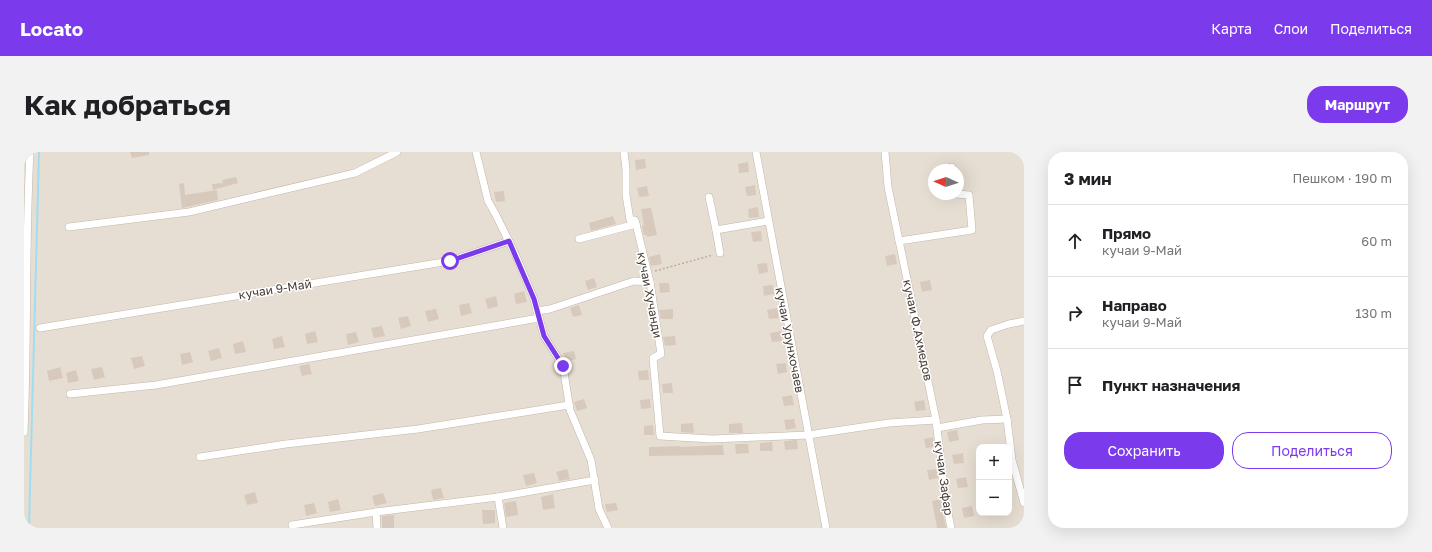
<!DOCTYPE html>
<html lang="ru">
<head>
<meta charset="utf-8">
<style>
  :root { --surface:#fff; --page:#f2f2f2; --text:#202124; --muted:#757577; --line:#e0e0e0; --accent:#7c3aed }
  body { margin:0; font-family:"Golos Text",sans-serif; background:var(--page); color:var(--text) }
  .controls { position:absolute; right:12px; bottom:12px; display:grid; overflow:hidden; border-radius:8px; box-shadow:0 4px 16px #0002 }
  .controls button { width:36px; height:36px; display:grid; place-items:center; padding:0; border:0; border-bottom:1px solid var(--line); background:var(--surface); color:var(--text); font:20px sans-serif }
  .compass { position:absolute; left:904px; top:12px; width:36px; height:36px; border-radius:50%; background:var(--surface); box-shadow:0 4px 16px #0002; rotate:273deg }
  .stop { position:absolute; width:12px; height:12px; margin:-9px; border:3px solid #7c3aed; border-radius:50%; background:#fff }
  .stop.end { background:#7c3aed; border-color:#fff; box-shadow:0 1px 4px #0008 }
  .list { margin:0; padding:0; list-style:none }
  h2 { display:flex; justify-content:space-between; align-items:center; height:52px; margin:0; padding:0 16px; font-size:17px }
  h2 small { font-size:13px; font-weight:400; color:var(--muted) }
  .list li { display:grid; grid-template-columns:26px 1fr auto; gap:12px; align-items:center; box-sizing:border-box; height:72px; padding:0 16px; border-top:1px solid var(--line) }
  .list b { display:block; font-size:15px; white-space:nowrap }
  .list p { margin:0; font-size:13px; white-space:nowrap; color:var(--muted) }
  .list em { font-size:13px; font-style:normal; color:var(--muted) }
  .actions { display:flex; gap:8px; padding:12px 16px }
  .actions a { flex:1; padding:9px 0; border:1px solid var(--accent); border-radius:16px; text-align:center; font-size:14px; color:var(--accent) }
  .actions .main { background:var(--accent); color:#fff }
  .icon { flex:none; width:22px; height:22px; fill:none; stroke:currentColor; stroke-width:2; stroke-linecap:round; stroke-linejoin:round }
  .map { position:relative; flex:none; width:1000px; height:376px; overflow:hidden; border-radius:16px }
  header { display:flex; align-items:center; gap:24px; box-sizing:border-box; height:56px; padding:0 20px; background:var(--accent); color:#fff }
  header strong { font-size:19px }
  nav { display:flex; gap:22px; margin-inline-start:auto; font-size:14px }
  .intro { display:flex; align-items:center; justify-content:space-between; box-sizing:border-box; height:96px; padding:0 24px }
  h1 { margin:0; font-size:28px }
  .button { padding:10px 18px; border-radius:16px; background:var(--accent); color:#fff; font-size:14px; font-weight:700 }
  main { display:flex; gap:24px; padding:0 24px }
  aside { flex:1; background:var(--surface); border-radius:16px; box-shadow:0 4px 16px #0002 }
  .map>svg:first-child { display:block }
  .residential { fill:#e7ded3; fill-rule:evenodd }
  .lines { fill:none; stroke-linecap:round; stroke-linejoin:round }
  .stream { stroke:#9fddf2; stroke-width:2 }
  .building { fill:#d8c9bd }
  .minor-casing { stroke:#c2b6ab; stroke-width:8 }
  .path { stroke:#c1ac98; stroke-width:1.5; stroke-dasharray:2 2; stroke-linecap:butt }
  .minor { stroke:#fff; stroke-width:7 }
  .route { stroke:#7c3aed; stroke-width:5 }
  .labels { text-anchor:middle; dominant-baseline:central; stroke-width:3; stroke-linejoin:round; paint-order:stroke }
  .street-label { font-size:12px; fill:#463c35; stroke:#fff }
</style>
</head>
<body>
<header>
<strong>Locato</strong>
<nav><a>Карта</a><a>Слои</a><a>Поделиться</a></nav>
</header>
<div class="intro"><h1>Как добраться</h1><a class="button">Маршрут</a></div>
<main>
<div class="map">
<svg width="1000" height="376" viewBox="0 0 1000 376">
  <rect width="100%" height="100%" fill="#f3ede5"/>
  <path class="residential" d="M 0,0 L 1000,0 L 1000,376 L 0,376 ZM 910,18 L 934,18 L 934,42 L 910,42 ZM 955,295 L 985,295 L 985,361 L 955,361 Z"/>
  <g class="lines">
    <polyline class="stream" points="5,376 15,0"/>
  </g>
  <g class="building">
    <polygon points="106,0 125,0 125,3 108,6"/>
    <polygon points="621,7 622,16 612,18 611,8"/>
    <polygon points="724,10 725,20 715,21 714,12"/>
    <polygon points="212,25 214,31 189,38 188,32 199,31 198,28"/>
    <polygon points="160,31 161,43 193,38 194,48 158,56 155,32"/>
    <polygon points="731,33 732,43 723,44 721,35"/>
    <polygon points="623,34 625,44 615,45 613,36"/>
    <polygon points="480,39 481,49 472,50 470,40"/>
    <polygon points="734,55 735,65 725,66 724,57"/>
    <polygon points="627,56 633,83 623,85 623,83 620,83 618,74 620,73 617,57"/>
    <polygon points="589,64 592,72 567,79 565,71"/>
    <polygon points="737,79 738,89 729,90 727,80"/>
    <polygon points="636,102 638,112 627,114 625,105"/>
    <polygon points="871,102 873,112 863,114 861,104"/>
    <polygon points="743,111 744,120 735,122 733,112"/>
    <polygon points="570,126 573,135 564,138 561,129"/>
    <polygon points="906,128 908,138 898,140 896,130"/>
    <polygon points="635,131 645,131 646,140 636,141"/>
    <polygon points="749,133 750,142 740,144 739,134"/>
    <polygon points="500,139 503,150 492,152 490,142"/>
    <polygon points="472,144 474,154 464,157 461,147"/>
    <polygon points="445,151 448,161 437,164 435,153"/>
    <polygon points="555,153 558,163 549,165 546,156"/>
    <polygon points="753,156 755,166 745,167 743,158"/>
    <polygon points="412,157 415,167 404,170 401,159"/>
    <polygon points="649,157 649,167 637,167 635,158"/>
    <polygon points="384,164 387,174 377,177 374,166"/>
    <polygon points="358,174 361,184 350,186 347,176"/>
    <polygon points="291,179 294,190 283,192 281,182"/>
    <polygon points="757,179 758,189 748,190 746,181"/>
    <polygon points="332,180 335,190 324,193 322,182"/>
    <polygon points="258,184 261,195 250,197 248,187"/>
    <polygon points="651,184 652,193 641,194 639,185"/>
    <polygon points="219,189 222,200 211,202 209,192"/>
    <polygon points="195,196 198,206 187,209 184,199"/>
    <polygon points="550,199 552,207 543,210 539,201"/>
    <polygon points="166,200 169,210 158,213 156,202"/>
    <polygon points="118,204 121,214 110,217 107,206"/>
    <polygon points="762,211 763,220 754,222 752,212"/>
    <polygon points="285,212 288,222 278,224 275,214"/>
    <polygon points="36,215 39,226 25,229 23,219"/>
    <polygon points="78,215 81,225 70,228 67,217"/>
    <polygon points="52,218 55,229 44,231 42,221"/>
    <polygon points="624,218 625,228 615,228 614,219"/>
    <polygon points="648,231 649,241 639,241 638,232"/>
    <polygon points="768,243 770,253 760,254 758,245"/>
    <polygon points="560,247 563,256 553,259 550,250"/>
    <polygon points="626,247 627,256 617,257 616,248"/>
    <polygon points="900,248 902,258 892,259 890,250"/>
    <polygon points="770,267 772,276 762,278 760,268"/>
    <polygon points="669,271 670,281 657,280 657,272"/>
    <polygon points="718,271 719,281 705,281 705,272"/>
    <polygon points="629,273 630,283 620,283 620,274"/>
    <polygon points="933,278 935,288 925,290 923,280"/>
    <polygon points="909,285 910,295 902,296 900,287"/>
    <polygon points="773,288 774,297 761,298 760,289"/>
    <polygon points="748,290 749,299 736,299 736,291"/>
    <polygon points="711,292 724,292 725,301 712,302"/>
    <polygon points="699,293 700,303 625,304 625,295 656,294 656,295"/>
    <polygon points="939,301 940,311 930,312 928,303"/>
    <polygon points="543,317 546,327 535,329 532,320"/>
    <polygon points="913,317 914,326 905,328 903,318"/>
    <polygon points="510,321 513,331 502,334 499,323"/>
    <polygon points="942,325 944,335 934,336 932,327"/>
    <polygon points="417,336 420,346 409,348 407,338"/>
    <polygon points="231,340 234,351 223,353 220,343"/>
    <polygon points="359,341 363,351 351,354 348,344"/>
    <polygon points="529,342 531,356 519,358 517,345"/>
    <polygon points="314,347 317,358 306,360 304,350"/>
    <polygon points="916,347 922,376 913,376 908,349"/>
    <polygon points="492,349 494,363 482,365 480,351"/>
    <polygon points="290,351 293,361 282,364 280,353"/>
    <polygon points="592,351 594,358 583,360 581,352"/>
    <polygon points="948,354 950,364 940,366 938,356"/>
    <polygon points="458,358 471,358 471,371 459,372"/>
    <polygon points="370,363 370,376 358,376 358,364"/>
  </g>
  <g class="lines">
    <defs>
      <g id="minor">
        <polyline points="452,0 464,49 472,63 492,104 510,147 520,184 539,214 546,258 567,308 575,357 584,376"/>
        <polyline points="600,0 602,17 602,43 606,68 611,68 612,72 626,130 637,202 629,206 636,284 688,287 784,283 865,271 912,268"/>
        <polyline points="732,0 802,376"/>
        <polyline points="861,0 864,35 912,268 921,346 927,376"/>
        <polyline points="928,15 928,18"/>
        <polyline points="685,45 692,78"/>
        <polyline points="45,75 165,60 331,21 373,0"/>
        <polyline points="555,87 612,72"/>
        <polyline points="875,89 948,78 945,43 932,42"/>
        <polyline points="696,101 692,78 744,69"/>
        <polyline points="513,159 526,157 610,129 626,130"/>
        <polyline points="1000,169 985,172 967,178 963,184 973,219 983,267 988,308 1000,351"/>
        <polyline points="16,176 426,109 485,89"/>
        <polyline points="46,242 132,233 515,166"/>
        <polyline points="913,276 958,268 983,267"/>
        <path d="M 0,280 C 4,186 1,93 6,0"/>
        <polyline points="176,305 262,292 394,277 545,253"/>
        <polyline points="474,345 479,376"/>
        <polyline points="352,360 353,376"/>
        <polyline points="268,373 352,360 474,345 571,328"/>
      </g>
    </defs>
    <use href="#minor" class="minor-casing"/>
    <polyline class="path" points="631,119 689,103"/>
    <use href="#minor" class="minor"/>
  </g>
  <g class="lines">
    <polyline class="route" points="426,109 485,89 510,147 520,184 539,214"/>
  </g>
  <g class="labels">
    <g class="street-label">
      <text transform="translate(251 137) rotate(-9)">кучаи 9-Май</text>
      <text transform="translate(626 143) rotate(79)">кучаи Хучанди</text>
      <text transform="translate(894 178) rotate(78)">кучаи Ф.Ахмедов</text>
      <text transform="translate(766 188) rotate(79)">кучаи Урунхочаев</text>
      <text transform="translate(920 326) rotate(82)">кучаи Зафар</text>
    </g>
  </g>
</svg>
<div class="controls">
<button>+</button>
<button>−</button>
</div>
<svg class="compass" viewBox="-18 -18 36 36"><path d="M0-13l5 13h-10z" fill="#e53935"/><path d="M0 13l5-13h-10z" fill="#757577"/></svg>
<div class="stop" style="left:426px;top:109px"></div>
<div class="stop end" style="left:539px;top:214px"></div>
</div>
<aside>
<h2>3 мин<small>Пешком · 190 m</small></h2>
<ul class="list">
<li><svg class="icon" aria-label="ahead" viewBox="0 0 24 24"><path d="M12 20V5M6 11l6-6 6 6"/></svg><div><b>Прямо</b><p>кучаи 9-Май</p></div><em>60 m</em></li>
<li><svg class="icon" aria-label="right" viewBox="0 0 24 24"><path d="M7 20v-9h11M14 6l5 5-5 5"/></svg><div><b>Направо</b><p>кучаи 9-Май</p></div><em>130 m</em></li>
<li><svg class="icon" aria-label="arrive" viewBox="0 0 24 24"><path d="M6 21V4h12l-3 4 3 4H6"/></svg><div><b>Пункт назначения</b></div></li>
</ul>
<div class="actions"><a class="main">Сохранить</a><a>Поделиться</a></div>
</aside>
</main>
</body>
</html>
